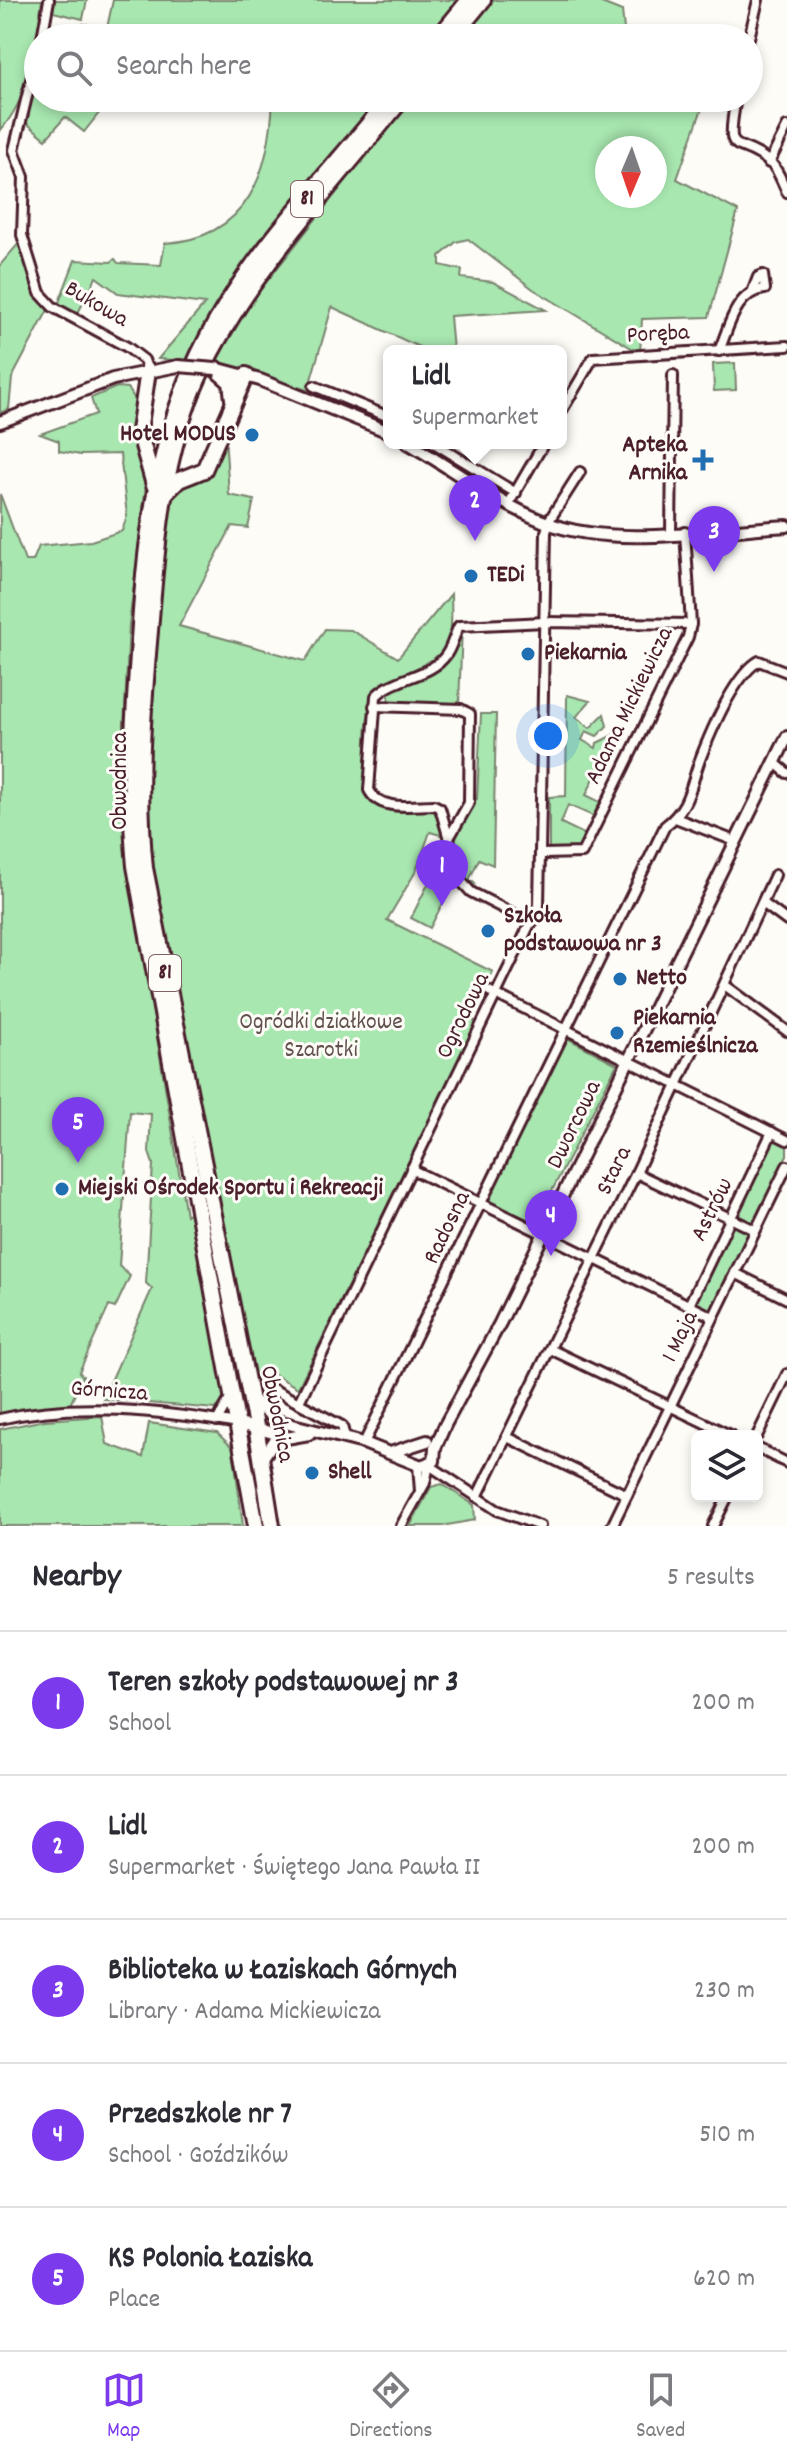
<!DOCTYPE html>
<html lang="en">
<head>
<meta charset="utf-8">
<style>
  :root { --surface:#fff; --page:#f7f7f7; --text:#2b2b33; --muted:#7c7c81; --line:#e1e1e2; --accent:#7c3aed }
  body { margin:0; font-family:Dekko,sans-serif; background:var(--page); color:var(--text) }
  .controls { position:absolute; right:24px; bottom:24px; display:grid; overflow:hidden; border-radius:12px; box-shadow:0 4px 12px #0003 }
  .controls button { width:72px; height:72px; display:grid; place-items:center; padding:0; border:0; border-bottom:2px solid var(--line); background:var(--surface); color:var(--text); font:40px sans-serif }
  .compass { position:absolute; left:595px; top:136px; width:72px; height:72px; border-radius:50%; background:var(--surface); box-shadow:0 4px 12px #0003; rotate:182deg }
  .you { position:absolute; left:548px; top:736px; width:28px; height:28px; margin:-20px; border:6px solid #fff; border-radius:50%; background:#1a73e8; box-shadow:0 0 0 12px #1a73e833 }
  .badge { display:grid; place-items:center; width:52px; height:52px; border-radius:50%; background:var(--accent); color:#fff; font-size:26px; font-weight:700 }
  .pin { position:absolute; translate:-50% -66px; filter:drop-shadow(0 2px 4px #0008) }
  .pin::after { content:''; position:absolute; top:42px; width:28px; height:24px; background:inherit; clip-path:polygon(0 0,100% 0,50% 100%) }
  .popup { position:absolute; left:383px; top:345px; width:184px; height:104px; box-sizing:border-box; display:grid; place-content:center; border-radius:12px; background:var(--surface); filter:drop-shadow(0 2px 6px #0005); font-size:26px; white-space:nowrap; color:var(--muted) }
  .popup b { font-size:30px; color:var(--text) }
  .popup::after { content:''; position:absolute; left:50%; top:100%; margin-left:-16px; border:16px solid transparent; border-top-color:var(--surface) }
  .list { margin:0; padding:0; list-style:none }
  h2 { display:flex; justify-content:space-between; align-items:center; height:104px; margin:0; padding:0 32px; font-size:34px }
  h2 small { font-size:26px; font-weight:400; color:var(--muted) }
  .list li { display:grid; grid-template-columns:52px 1fr auto; gap:24px; align-items:center; box-sizing:border-box; height:144px; padding:0 32px; border-top:2px solid var(--line) }
  .list b { display:block; font-size:30px; white-space:nowrap }
  .list p { margin:0; font-size:26px; white-space:nowrap; color:var(--muted) }
  .list em { font-size:26px; font-style:normal; color:var(--muted) }
  .icon { flex:none; width:44px; height:44px; fill:none; stroke:currentColor; stroke-width:2; stroke-linecap:round; stroke-linejoin:round }
  .map { position:relative; flex:none; width:787px; height:1526px; overflow:hidden }
  .search { position:absolute; background:var(--surface); box-shadow:0 4px 12px #0003; left:24px; right:24px; top:24px; height:88px; display:flex; align-items:center; gap:20px; box-sizing:border-box; padding:0 28px; border-radius:44px; color:var(--muted); font-size:30px }
  .sheet { height:824px; background:var(--surface) }
  nav { display:flex; justify-content:space-around; align-items:center; box-sizing:border-box; height:112px; border-top:2px solid var(--line); background:var(--surface); font-size:22px; color:var(--muted) }
  nav a { display:grid; justify-items:center; gap:4px }
  nav .on { color:var(--accent) }
  .map>svg:first-child { display:block }
  .green { fill:#a8e7b0; stroke:#79836e; stroke-width:2; fill-rule:evenodd }
  .lines { fill:none; stroke-linecap:round; stroke-linejoin:round }
  .minor-casing { stroke:#4a1f2b; stroke-width:14 }
  .tertiary-casing { stroke:#4a1f2b; stroke-width:16 }
  .primary-casing { stroke:#4a1f2b; stroke-width:20 }
  .minor { stroke:#fdfcf7; stroke-width:8 }
  .tertiary { stroke:#fdfcf7; stroke-width:10 }
  .primary { stroke:#fdfcf7; stroke-width:14 }
  .tertiary-bridge-casing { stroke:#4a1f2b; stroke-width:16; stroke-linecap:butt }
  .tertiary-bridge { stroke:#fdfcf7; stroke-width:10 }
  .poi-dot { fill:#1f6fb2; stroke:#fdfcf7; stroke-width:3 }
  .labels { text-anchor:middle; dominant-baseline:central; stroke-width:6; stroke-linejoin:round; paint-order:stroke }
  .shield { fill:#fdfcf7; stroke:#806168; stroke-width:2 }
  .shield-label { font-size:22px; font-weight:bold; fill:#4a1f2b }
  .street-label { font-size:24px; fill:#4a1f2b; stroke:#fdfcf7 }
  .poi-label { font-size:24px; font-weight:bold; fill:#4a1f2b; stroke:#fdfcf7; text-anchor:start }
  .park-label { font-size:24px; fill:#62514c; stroke:#fdfcf7 }
</style>
</head>
<body>
<div class="map">
<svg width="787" height="1526" viewBox="0 0 787 1526">
  <rect width="100%" height="100%" fill="#fdfcf7"/>
  <filter id="ink" filterUnits="userSpaceOnUse"><feTurbulence type="fractalNoise" baseFrequency=".0125" numOctaves="2"/><feDisplacementMap in="SourceGraphic" scale="16" xChannelSelector="R" yChannelSelector="G"/><feConvolveMatrix kernelMatrix="1 2 1 2 8 2 1 2 1" color-interpolation-filters="sRGB"/></filter>
  <g filter="url(#ink)">
    <g class="green">
      <path d="M 0,0 L 42,0 C 36,46 31,96 0,131 Z"/>
      <polygon points="55,0 87,0 83,19 53,12"/>
      <polygon points="113,0 460,0 430,38 80,38 83,24 107,28"/>
      <polygon points="490,0 594,0 622,11 625,38 459,38"/>
      <polygon points="38,89 38,98 100,98 107,103 84,132 65,117 46,139 24,121 33,91"/>
      <path d="M 273,98 L 382,98 L 216,305 L 189,361 L 158,359 L 205,304 L 118,293 L 96,277 L 78,313 L 58,305 L 75,260 L 111,262 L 115,259 L 118,263 L 161,265 L 165,243 C 249,238 270,172 273,98 Z"/>
      <path d="M 411,98 L 705,100 L 677,179 L 738,211 L 709,317 L 642,319 L 640,353 L 533,289 L 468,239 L 456,242 L 440,256 L 440,265 L 462,270 L 461,278 L 493,282 L 546,310 L 450,316 L 453,351 L 428,351 L 332,307 L 308,390 L 213,362 L 246,308 ZM 607,148 L 655,148 L 655,196 L 607,196 Z"/>
      <polygon points="20,242 35,291 49,308 12,378 9,409 0,413 0,265"/>
      <polygon points="735,363 736,390 714,391 713,364"/>
      <path d="M 117,387 L 128,388 L 136,401 L 147,476 L 129,625 L 122,770 L 125,841 L 186,1215 L 217,1194 L 155,888 L 145,807 L 148,722 L 170,493 C 180,486 190,487 200,481 C 213,473 219,448 225,435 L 229,495 L 254,500 L 248,528 L 232,526 L 179,626 L 305,661 L 325,629 L 351,630 L 398,658 L 451,594 C 453,652 449,653 398,677 C 392,680 382,683 377,688 C 363,706 366,767 365,791 L 371,803 L 435,807 L 444,836 L 430,832 L 416,871 L 387,920 L 493,972 L 470,1019 L 477,1022 L 298,1388 L 265,1369 L 215,1409 L 103,1399 L 152,1289 L 146,1283 L 153,1164 L 149,1152 L 151,1114 L 130,1112 L 119,1266 L 130,1276 L 115,1308 L 109,1306 L 79,1372 L 83,1376 L 70,1405 L 0,1416 L 0,494 L 25,561 L 33,561 L 39,546 L 91,541 L 122,531 L 127,516 L 120,454 L 80,455 L 59,451 L 59,441 L 40,434 L 96,414 L 91,398 Z"/>
      <path d="M 462,627 L 459,705 L 391,704 L 388,701 L 390,691 C 427,674 455,671 462,627 Z"/>
      <polygon points="567,695 590,701 576,717 590,728 604,714 607,726 597,736 586,731 582,740 596,748 597,743 615,734 586,795 600,802 593,816 568,805 561,823 586,835 579,849 549,850 549,797 566,796"/>
      <polygon points="481,714 496,714 493,865 479,859 469,880 475,883 474,887 464,877 454,842 472,801 477,799"/>
      <polygon points="430,880 450,889 430,928 411,918"/>
      <polygon points="567,1038 617,1064 535,1224 488,1200"/>
      <polygon points="774,1139 787,1145 787,1155 752,1225 735,1217"/>
      <polygon points="732,1225 750,1233 711,1311 694,1302"/>
      <polygon points="102,1416 107,1444 143,1457 149,1423 217,1433 233,1448 243,1526 0,1526 0,1429 45,1420"/>
      <polygon points="442,1484 474,1505 475,1520 442,1526 410,1526 431,1487"/>
    </g>
    <g class="lines">
      <defs>
        <g id="minor">
          <polyline points="42,38 49,0"/>
          <polyline points="749,38 758,0"/>
          <polyline points="38,51 14,150 24,177 22,235 40,293 53,307 127,347 144,360 148,371"/>
          <path d="M 736,98 C 724,164 737,133 772,164 C 778,170 783,184 787,192"/>
          <polyline points="769,163 787,127"/>
          <path d="M 719,351 C 729,327 736,291 765,289 L 763,275 L 758,277 L 753,290"/>
          <polyline points="314,386 389,417"/>
          <polyline points="561,412 593,358 787,346"/>
          <polyline points="434,443 516,493"/>
          <polyline points="508,505 544,443"/>
          <polyline points="671,533 673,375"/>
          <polyline points="374,706 461,709 470,714 469,803 449,838"/>
          <polyline points="775,763 787,773"/>
          <polyline points="678,819 735,841"/>
          <polyline points="543,854 582,853 688,637 691,624 685,532"/>
          <polyline points="764,904 787,921"/>
          <path d="M 532,923 L 471,892 L 461,881 L 440,808 L 434,805 C 413,805 380,812 369,790 L 376,696 C 394,677 431,677 446,655 C 452,647 454,635 459,626 L 545,622 L 691,624"/>
          <polyline points="726,986 787,1031"/>
          <polyline points="485,989 787,1140"/>
          <polyline points="411,1169 713,1317"/>
          <polyline points="636,1173 755,1230"/>
          <polyline points="735,1273 787,1299"/>
          <polyline points="689,1305 772,1132"/>
          <polyline points="550,1349 732,1436"/>
          <polyline points="267,1386 342,1426 345,1438"/>
          <polyline points="299,1402 539,905 546,532 550,519 580,472"/>
          <path d="M 0,1419 C 77,1401 161,1411 238,1424"/>
          <polyline points="217,1421 231,1397"/>
          <polyline points="757,1436 787,1374"/>
          <polyline points="507,1437 627,1495"/>
          <path d="M 364,1443 L 665,826 C 691,806 690,785 701,757 C 712,729 735,675 759,661 L 787,672"/>
          <polyline points="757,1448 787,1463"/>
          <polyline points="418,1465 420,1491"/>
          <polyline points="477,1497 636,1173 775,875"/>
          <polyline points="401,1526 425,1483 429,1465 497,1510 540,1526"/>
          <polyline points="612,1526 787,1166"/>
          <polyline points="713,1526 728,1496"/>
        </g>
        <g id="tertiary">
          <polyline points="219,369 260,380 389,432"/>
          <polyline points="0,422 113,379 178,366"/>
          <path d="M 408,443 C 453,469 496,503 545,522 C 611,549 715,530 787,526"/>
          <polyline points="251,1398 277,1421 364,1443 421,1466 434,1461 435,1448 445,1425 500,1323 787,737"/>
          <polyline points="239,1424 285,1436"/>
          <polyline points="393,1452 427,1441"/>
          <polyline points="262,1459 275,1440 309,1434"/>
        </g>
        <g id="primary">
          <polyline points="438,38 469,0"/>
          <polyline points="452,38 483,0"/>
          <polyline points="216,369 231,382 233,399"/>
          <polyline points="148,371 139,431 154,485"/>
          <polyline points="164,495 179,480 204,470 246,375"/>
          <path d="M 256,1526 L 135,866 C 128,795 133,726 138,655 C 145,544 154,438 207,338 C 253,250 328,175 390,98"/>
          <path d="M 272,1526 L 256,1426 L 145,868 C 137,789 143,710 150,631 C 157,545 162,457 199,377 C 248,273 332,186 403,98"/>
        </g>
      </defs>
      <use href="#minor" class="minor-casing"/>
      <use href="#tertiary" class="tertiary-casing"/>
      <use href="#primary" class="primary-casing"/>
      <use href="#minor" class="minor"/>
      <use href="#tertiary" class="tertiary"/>
      <use href="#primary" class="primary"/>
      <defs>
        <polyline id="tertiary-bridge" points="178,366 216,369"/>
      </defs>
      <use href="#tertiary-bridge" class="tertiary-bridge-casing"/>
      <use href="#tertiary-bridge" class="tertiary-bridge"/>
    </g>
  </g>
  <g class="poi-dot">
    <circle cx="252" cy="435" r="8"/>
    <path d="M699 448h8v8h8v8h-8v8h-8v-8h-8v-8h8z"/>
    <circle cx="471" cy="576" r="8"/>
    <circle cx="528" cy="654" r="8"/>
    <circle cx="488" cy="931" r="8"/>
    <circle cx="620" cy="979" r="8"/>
    <circle cx="617" cy="1033" r="8"/>
    <circle cx="62" cy="1189" r="8"/>
    <circle cx="312" cy="1473" r="8"/>
  </g>
  <g class="labels">
    <g class="shield">
      <rect x="291" y="181" width="32" height="36" rx="6"/>
      <rect x="149" y="955" width="32" height="36" rx="6"/>
    </g>
    <g class="shield-label">
      <text x="307" y="199">81</text>
      <text x="165" y="973">81</text>
    </g>
    <g class="street-label">
      <text transform="translate(96 305) rotate(30)">Bukowa</text>
      <text transform="translate(658 335) rotate(-3)">Poręba</text>
      <text transform="translate(630 706) rotate(-64)">Adama Mickiewicza</text>
      <text transform="translate(121 781) rotate(-90)">Obwodnica</text>
      <text transform="translate(464 1016) rotate(-64)">Ogrodowa</text>
      <text transform="translate(575 1125) rotate(-64)">Dworcowa</text>
      <text transform="translate(615 1171) rotate(-64)">Stara</text>
      <text transform="translate(713 1210) rotate(-64)">Astrów</text>
      <text transform="translate(448 1228) rotate(-64)">Radosna</text>
      <text transform="translate(681 1337) rotate(-64)">1 Maja</text>
      <text transform="translate(109 1392) rotate(4)">Górnicza</text>
      <text transform="translate(276 1414) rotate(79)">Obwodnica</text>
    </g>
    <g class="poi-label">
      <text x="236" y="435" text-anchor="end">Hotel MODUS</text>
      <text x="687" y="446" text-anchor="end">Apteka<tspan x="687" dy="28">Arnika</tspan></text>
      <text x="487" y="576">TEDi</text>
      <text x="544" y="654">Piekarnia</text>
      <text x="504" y="917">Szkoła<tspan x="504" dy="28">podstawowa nr 3</tspan></text>
      <text x="636" y="979">Netto</text>
      <text x="633" y="1019">Piekarnia<tspan x="633" dy="28">Rzemieślnicza</tspan></text>
      <text x="78" y="1189">Miejski Ośrodek Sportu i Rekreacji</text>
      <text x="328" y="1473">Shell</text>
    </g>
    <g class="park-label">
      <text x="321" y="1023">Ogródki działkowe<tspan x="321" dy="28">Szarotki</tspan></text>
    </g>
  </g>
</svg>
<div class="controls">
<button><svg class="icon" aria-label="layers" viewBox="0 0 24 24"><path d="M12 4l9 5-9 5-9-5zM3 14l9 5 9-5"/></svg></button>
</div>
<svg class="compass" viewBox="-18 -18 36 36"><path d="M0-13l5 13h-10z" fill="#e53935"/><path d="M0 13l5-13h-10z" fill="#7c7c81"/></svg>
<div class="you"></div>
<div class="pin badge" style="left:442px;top:906px">1</div>
<div class="pin badge" style="left:475px;top:541px">2</div>
<div class="popup"><b>Lidl</b>Supermarket</div>
<div class="pin badge" style="left:714px;top:572px">3</div>
<div class="pin badge" style="left:551px;top:1256px">4</div>
<div class="pin badge" style="left:78px;top:1163px">5</div>
<div class="search"><svg class="icon" aria-label="search" viewBox="0 0 24 24"><circle cx="10" cy="10" r="6"/><path d="M15 15l6 6"/></svg>Search here</div>
</div>
<section class="sheet">
<h2>Nearby<small>5 results</small></h2>
<ul class="list">
<li><span class="badge">1</span><div><b>Teren szkoły podstawowej nr 3</b><p>School</p></div><em>200 m</em></li>
<li><span class="badge">2</span><div><b>Lidl</b><p>Supermarket · Świętego Jana Pawła II</p></div><em>200 m</em></li>
<li><span class="badge">3</span><div><b>Biblioteka w Łaziskach Górnych</b><p>Library · Adama Mickiewicza</p></div><em>230 m</em></li>
<li><span class="badge">4</span><div><b>Przedszkole nr 7</b><p>School · Goździków</p></div><em>510 m</em></li>
<li><span class="badge">5</span><div><b>KS Polonia Łaziska</b><p>Place</p></div><em>620 m</em></li>
</ul>
</section>
<nav>
<a class="on"><svg class="icon" aria-label="map" viewBox="0 0 24 24"><path d="M3 6l6-2 6 2 6-2v14l-6 2-6-2-6 2zM9 4v14M15 6v14"/></svg>Map</a>
<a><svg class="icon" aria-label="directions" viewBox="0 0 24 24"><path d="M12 3l9 9-9 9-9-9zM9 14v-3h6M13 9l2 2-2 2"/></svg>Directions</a>
<a><svg class="icon" aria-label="saved" viewBox="0 0 24 24"><path d="M7 4h10v16l-5-4-5 4z"/></svg>Saved</a>
</nav>
</body>
</html>
